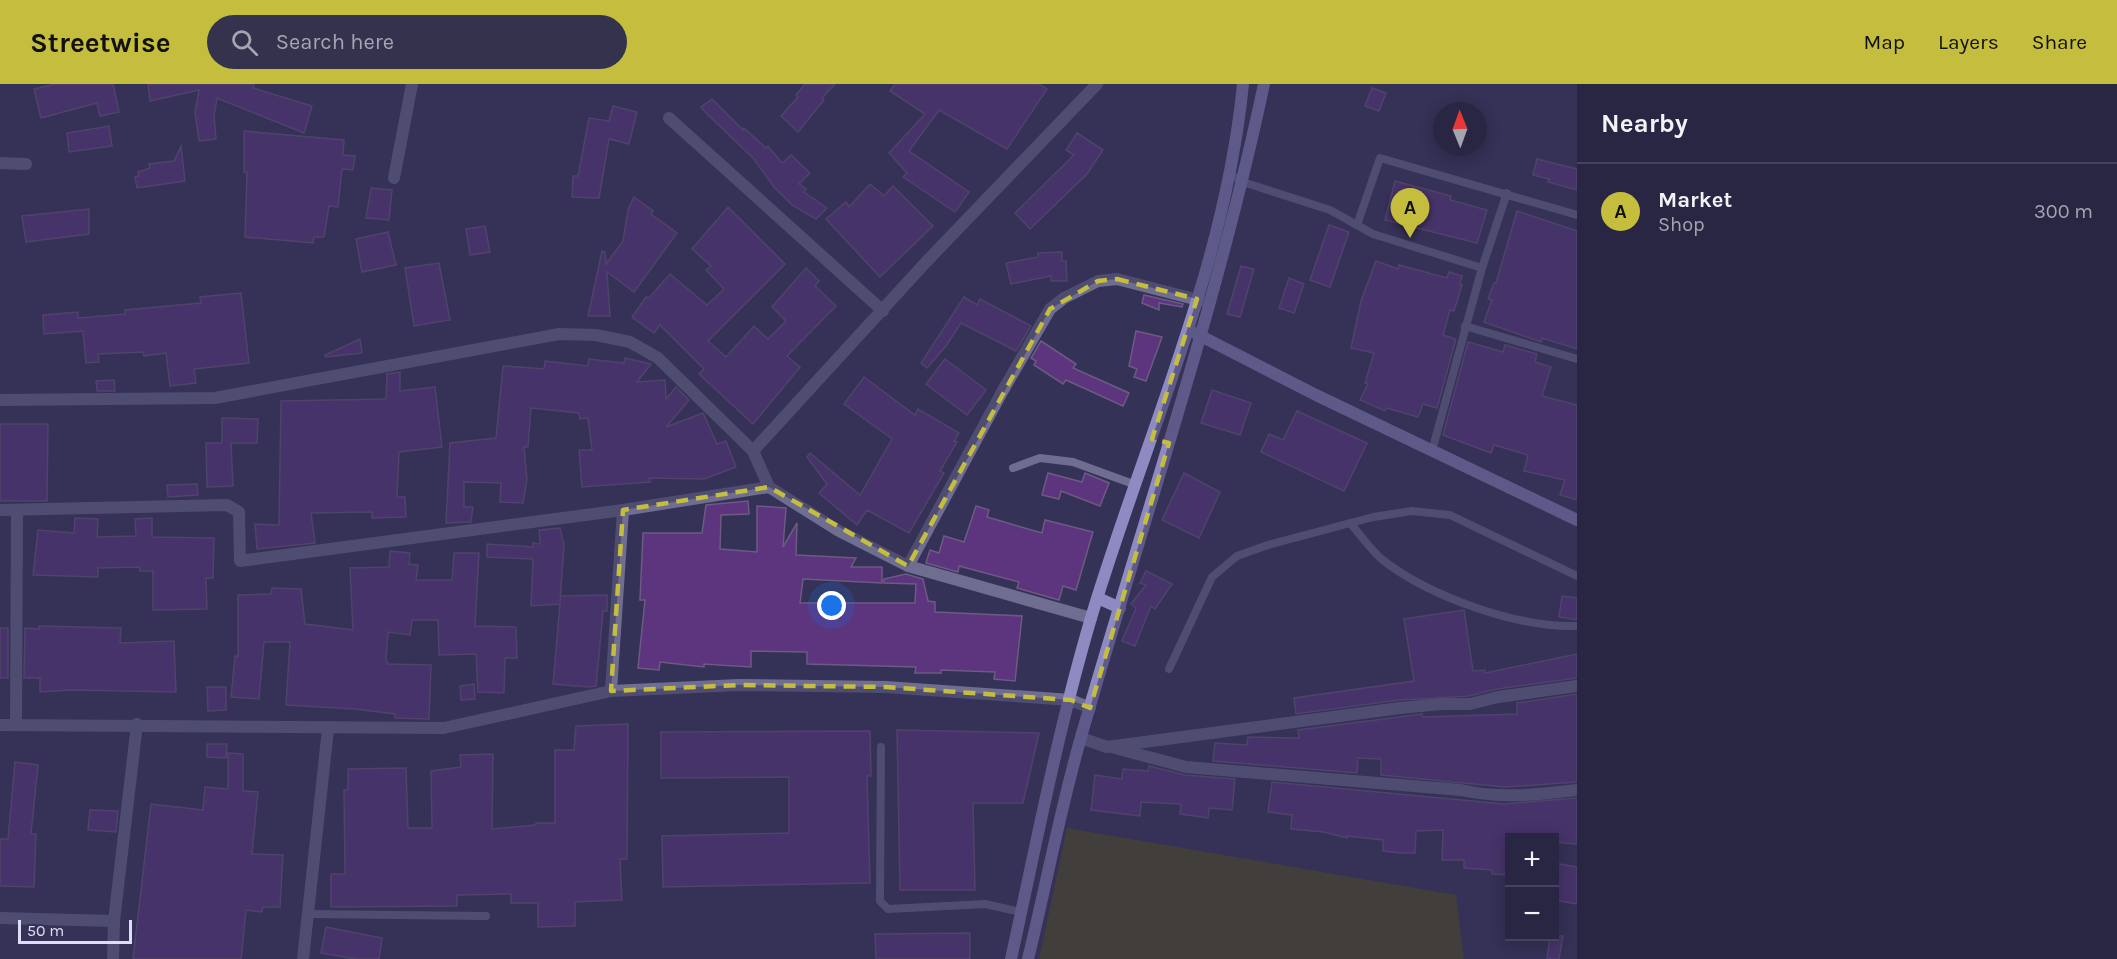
<!DOCTYPE html>
<html lang="en">
<head>
<meta charset="utf-8">
<style>
  :root { --surface:#282642; --page:#34324d; --text:#f1f3f6; --muted:#a5a5b2; --line:#44435b; --accent:#c4bd3e }
  body { margin:0; font-family:Karla,sans-serif; background:var(--page); color:var(--text) }
  .controls { position:absolute; right:18px; bottom:18px; display:grid; overflow:hidden; border-radius:0px; box-shadow:0 3px 15px #0003 }
  .controls button { width:54px; height:54px; display:grid; place-items:center; padding:0; border:0; border-bottom:2px solid var(--line); background:var(--surface); color:var(--text); font:30px sans-serif }
  .compass { position:absolute; left:1433px; top:18px; width:54px; height:54px; border-radius:50%; background:var(--surface); box-shadow:0 3px 15px #0003; rotate:359deg }
  .scale { position:absolute; left:18px; bottom:15px; width:114px; box-sizing:border-box; padding-left:6px; border:3px solid #ddddf5; border-top:0; font-size:16px; line-height:21px; white-space:nowrap; color:#ddddf5; -webkit-text-stroke:4px #353258; paint-order:stroke }
  .you { position:absolute; left:832px; top:522px; width:21px; height:21px; margin:-15px; border:4px solid #fff; border-radius:50%; background:#1a73e8; box-shadow:0 0 0 9px #1a73e833 }
  .badge { display:grid; place-items:center; width:39px; height:39px; border-radius:50%; background:var(--accent); color:#111; font-size:20px; font-weight:700 }
  .pin { position:absolute; translate:-50% -50px; filter:drop-shadow(0 2px 3px #0008) }
  .pin::after { content:''; position:absolute; top:32px; width:21px; height:18px; background:inherit; clip-path:polygon(0 0,100% 0,50% 100%) }
  .list { margin:0; padding:0; list-style:none }
  h2 { display:flex; justify-content:space-between; align-items:center; height:78px; margin:0; padding:0 24px; font-size:26px }
  h2 small { font-size:20px; font-weight:400; color:var(--muted) }
  .list li { display:grid; grid-template-columns:39px 1fr auto; gap:18px; align-items:center; box-sizing:border-box; height:96px; padding:0 24px; border-top:2px solid var(--line) }
  .list b { display:block; font-size:22px; white-space:nowrap }
  .list p { margin:0; font-size:20px; white-space:nowrap; color:var(--muted) }
  .list em { font-size:20px; font-style:normal; color:var(--muted) }
  .icon { flex:none; width:33px; height:33px; fill:none; stroke:currentColor; stroke-width:2; stroke-linecap:round; stroke-linejoin:round }
  .map { position:relative; flex:none; width:1577px; height:875px; overflow:hidden }
  header { display:flex; align-items:center; gap:36px; box-sizing:border-box; height:84px; padding:0 30px; background:var(--accent); color:#111 }
  header strong { font-size:28px }
  nav { display:flex; gap:33px; margin-inline-start:auto; font-size:21px }
  .search { width:420px; height:54px; background:var(--page); display:flex; align-items:center; gap:15px; box-sizing:border-box; padding:0 21px; border-radius:33px; color:var(--muted); font-size:22px }
  main { display:flex }
  aside { flex:1; background:var(--surface) }
  .map>svg:first-child { display:block }
  .green { fill:#514e1a }
  .building { fill:#5c357e; stroke:#6d5a81; stroke-width:1.5 }
  .lines { fill:none; stroke-linecap:round; stroke-linejoin:round }
  .lane { stroke:#6f6e91; stroke-width:8 }
  .street { stroke:#6f6e91; stroke-width:12 }
  .secondary { stroke:#8e8bc3; stroke-width:12 }
  .marked { fill:none; stroke:#c4bd3e; stroke-width:4.5; stroke-dasharray:12 8; stroke-linejoin:round }
</style>
</head>
<body>
<header>
<strong>Streetwise</strong>
<div class="search"><svg class="icon" aria-label="search" viewBox="0 0 24 24"><circle cx="10" cy="10" r="6"/><path d="M15 15l6 6"/></svg>Search here</div>
<nav><a>Map</a><a>Layers</a><a>Share</a></nav>
</header>
<main>
<div class="map">
<svg width="1577" height="875" viewBox="0 0 1577 875">
  <rect width="100%" height="100%" fill="#353258"/>
  <polygon class="green" points="1067,744 1456,811 1464,875 1039,875"/>
  <g class="building">
    <polygon points="55,0 113,0 119,28 100,32 97,19 41,34 34,5"/>
    <polygon points="148,0 254,0 253,4 312,22 304,49 217,14 214,32 216,55 199,57 195,28 199,6 150,17"/>
    <polygon points="805,0 835,0 822,14 824,16 798,48 781,32 798,13 796,11"/>
    <polygon points="895,0 1039,0 1047,5 1007,65 939,26 909,67 969,108 955,128 903,93 907,89 889,69 925,30 890,7"/>
    <polygon points="1372,4 1386,9 1379,27 1365,22"/>
    <polygon points="712,15 743,46 744,44 766,64 768,62 782,79 791,71 810,89 799,100 806,105 804,108 827,124 816,135 792,121 774,103 754,75 706,29 701,23"/>
    <polygon points="613,22 637,28 629,60 609,55 599,114 572,113 573,92 578,92 589,34 609,37"/>
    <polygon points="109,42 112,62 69,68 67,49"/>
    <polygon points="244,47 344,56 343,71 355,72 353,86 342,85 338,123 329,122 324,153 314,153 313,159 245,153 247,88 244,88"/>
    <polygon points="1077,49 1103,66 1087,90 1030,145 1015,129 1074,71 1066,66"/>
    <polygon points="181,62 185,97 137,104 135,93 139,92 138,88 150,84 149,80 174,77"/>
    <polygon points="1537,75 1577,85 1577,106 1548,98 1549,95 1533,91"/>
    <polygon points="1395,97 1451,112 1450,116 1487,126 1477,159 1385,136"/>
    <polygon points="870,100 884,112 893,102 933,142 880,193 826,135 846,118 849,123"/>
    <polygon points="371,104 392,106 389,136 366,134"/>
    <polygon points="634,113 653,127 651,130 677,149 634,208 607,188 610,232 588,232 602,167 605,168 606,180 623,157 628,126"/>
    <polygon points="728,123 785,180 708,257 726,273 754,242 768,255 786,237 772,223 806,184 819,197 815,202 836,222 787,272 800,283 753,340 699,290 704,285 660,241 654,249 632,233 646,213 649,214 670,190 707,221 724,205 706,186 711,182 692,165"/>
    <polygon points="89,125 89,150 26,158 22,132"/>
    <polygon points="1517,127 1577,147 1577,265 1542,254 1541,258 1484,238 1492,216 1488,215 1494,199 1496,199"/>
    <polygon points="1329,141 1349,148 1330,203 1310,196"/>
    <polygon points="485,142 490,168 470,171 466,145"/>
    <polygon points="388,148 396,181 362,188 356,155"/>
    <polygon points="1062,168 1062,177 1066,177 1067,197 1051,197 1051,192 1011,200 1006,179 1038,173 1038,169"/>
    <polygon points="1376,177 1398,185 1399,181 1447,194 1449,188 1462,192 1460,200 1462,201 1454,227 1450,226 1443,251 1456,255 1437,324 1423,320 1418,333 1386,324 1385,327 1360,316 1368,300 1365,299 1374,269 1351,264 1361,217"/>
    <polygon points="439,179 450,236 414,242 405,184"/>
    <polygon points="1241,182 1254,185 1240,233 1227,230"/>
    <polygon points="1289,194 1304,200 1294,229 1279,224"/>
    <polygon points="241,209 249,279 194,285 196,299 170,302 166,269 144,272 143,268 98,270 99,278 86,279 83,247 44,250 43,231 78,228 78,234 125,230 125,226 201,219 200,213"/>
    <polygon points="1144,211 1183,220 1182,223 1159,219 1159,226 1142,219"/>
    <polygon points="964,213 977,221 980,215 1031,242 1016,267 961,239 946,262 927,284 921,279"/>
    <polygon points="1136,247 1162,253 1146,297 1134,293 1137,285 1129,282"/>
    <polygon points="360,255 362,269 326,273 325,271"/>
    <polygon points="1041,257 1076,280 1073,284 1129,309 1123,322 1066,296 1063,300 1034,281 1036,277 1031,274"/>
    <polygon points="1468,258 1503,268 1505,261 1537,270 1535,278 1551,283 1542,312 1577,321 1577,416 1560,411 1565,396 1524,387 1528,371 1494,361 1491,369 1443,351"/>
    <polygon points="625,274 651,280 637,298 665,296 666,315 676,303 689,316 666,343 703,329 717,360 726,357 736,383 704,395 649,394 650,398 582,403 579,366 592,366 588,334 580,335 579,329 531,324 528,363 524,363 527,396 523,419 500,418 501,399 464,398 464,423 473,423 471,438 446,439 450,359 496,354 503,282 544,285 545,277 588,282 589,275 624,279"/>
    <polygon points="945,275 986,306 967,331 926,300"/>
    <polygon points="400,288 400,307 435,303 442,363 399,368 397,413 405,413 406,433 372,434 372,428 311,429 315,459 257,465 255,440 279,441 281,317 386,315 387,290"/>
    <polygon points="864,293 915,331 918,325 959,349 954,357 957,358 940,387 944,389 909,449 867,426 857,441 819,409 827,400 807,373 810,369 860,411 892,355 844,320"/>
    <polygon points="114,296 115,307 97,307 96,297"/>
    <polygon points="1212,306 1251,319 1240,351 1201,339"/>
    <polygon points="1297,327 1367,359 1344,407 1261,368 1269,350 1283,356"/>
    <polygon points="222,334 258,335 257,359 231,359 233,402 207,403 206,359 222,359"/>
    <polygon points="0,340 48,340 47,417 0,417"/>
    <polygon points="1048,389 1082,398 1085,389 1109,399 1100,422 1061,407 1059,415 1042,411"/>
    <polygon points="1184,389 1220,408 1199,454 1162,436"/>
    <polygon points="197,400 198,411 168,413 167,401"/>
    <polygon points="748,417 749,430 721,431 720,465 757,468 757,422 786,424 783,463 797,439 796,471 856,474 851,483 882,483 882,499 803,495 800,519 915,519 916,500 884,499 884,495 906,490 923,495 928,517 935,518 935,528 1022,532 1015,597 994,595 995,588 941,586 941,589 915,589 916,583 807,580 807,568 751,567 751,583 704,580 704,583 660,578 659,586 638,584 645,516 640,516 643,449 702,449 706,421"/>
    <polygon points="976,422 989,426 987,433 1042,449 1045,436 1093,448 1076,506 1063,502 1059,516 1017,504 1019,498 959,482 958,488 926,479 930,466 939,469 944,452 964,458"/>
    <polygon points="75,434 98,435 97,453 136,452 135,435 152,434 152,453 214,454 213,494 206,494 207,525 153,526 153,487 140,487 140,483 98,484 98,493 33,491 38,446 74,449"/>
    <polygon points="560,444 564,461 560,518 561,512 607,511 607,527 603,527 596,602 589,603 553,600 560,520 531,522 533,475 487,473 487,460 533,463 533,459 540,460 539,446"/>
    <polygon points="390,467 410,469 409,480 418,481 416,496 452,496 454,469 479,469 475,542 516,543 517,574 505,574 504,609 478,608 476,570 439,571 438,536 412,536 410,551 388,548 386,575 388,580 431,581 429,635 395,634 395,630 355,625 286,621 290,558 264,558 259,615 231,613 235,572 238,573 238,511 271,510 272,504 301,505 305,540 353,546 350,484 389,483"/>
    <polygon points="1146,487 1172,500 1155,525 1151,522 1135,562 1122,557 1136,524 1131,520 1146,501 1140,499"/>
    <polygon points="1562,512 1577,514 1577,536 1559,533"/>
    <polygon points="1464,526 1473,587 1485,586 1485,589 1577,570 1577,594 1497,605 1469,612 1399,616 1296,630 1294,614 1414,597 1404,535"/>
    <polygon points="39,542 121,544 120,559 174,557 176,608 71,606 40,608 40,594 24,594 25,544 39,545"/>
    <rect x="0" y="544" width="8" height="50"/>
    <polygon points="474,600 475,615 461,616 460,602"/>
    <polygon points="207,603 226,603 226,626 208,627"/>
    <polygon points="1577,610 1577,698 1505,703 1381,691 1381,675 1358,674 1357,689 1213,677 1215,659 1247,661 1248,653 1299,654 1298,646 1422,630 1423,633 1517,630 1517,619"/>
    <polygon points="628,640 627,775 620,775 622,816 575,818 575,842 538,843 538,819 511,819 511,810 457,811 457,822 331,823 331,790 345,790 344,706 348,706 348,685 406,684 408,744 432,744 431,687 461,683 460,671 493,670 492,745 536,741 536,739 555,739 555,666 574,666 576,642"/>
    <polygon points="897,646 1039,649 1023,719 973,719 975,806 900,806"/>
    <polygon points="870,647 871,692 867,692 870,799 663,803 662,752 789,749 789,693 661,694 661,648"/>
    <polygon points="207,660 227,660 226,674 207,673"/>
    <polygon points="228,669 243,670 243,707 258,708 252,770 283,771 280,823 263,823 262,828 246,826 241,875 133,875 151,720 203,726 205,703 228,705"/>
    <polygon points="15,678 38,681 31,750 36,750 34,803 0,802 0,755 8,755"/>
    <polygon points="1149,682 1185,691 1235,695 1232,726 1209,724 1208,734 1180,730 1181,720 1141,718 1140,732 1091,726 1095,691 1122,695 1123,685 1148,687"/>
    <polygon points="1272,698 1504,720 1577,714 1577,760 1554,758 1554,753 1508,753 1506,770 1509,771 1509,791 1492,790 1492,786 1464,784 1464,776 1442,776 1443,746 1416,747 1415,769 1400,769 1383,767 1383,756 1347,752 1347,754 1324,748 1291,745 1292,731 1268,728"/>
    <polygon points="90,726 118,727 116,748 88,746"/>
    <polygon points="1554,779 1577,783 1577,820 1554,816"/>
    <polygon points="326,843 382,854 379,875 356,875 321,869"/>
    <polygon points="970,849 970,875 876,875 875,850"/>
    <polygon points="1550,852 1563,852 1559,875 1547,875"/>
  </g>
  <g class="lines">
    <g class="lane">
      <polyline points="1230,90 1243,98 1330,126 1373,150 1482,184 1432,367"/>
      <polyline points="1357,141 1380,74 1577,131"/>
      <polyline points="1482,184 1507,109"/>
      <polyline points="1465,242 1577,275"/>
      <polyline points="1013,384 1040,374 1073,378 1136,401"/>
      <path d="M 1350,439 C 1361,451 1371,467 1384,477 C 1431,513 1518,544 1577,542"/>
      <polyline points="1169,585 1212,493 1237,472 1268,461 1373,433 1412,427 1450,431 1577,492"/>
      <polyline points="881,663 880,817 888,825 985,820 1021,828"/>
      <polyline points="308,830 486,832"/>
    </g>
    <g class="street">
      <polyline points="669,34 883,227"/>
      <polyline points="0,79 26,80"/>
      <polyline points="394,94 412,0"/>
      <polyline points="0,316 215,314 559,250 596,251 630,258 658,274 753,367 769,403 839,447 908,482 1091,534"/>
      <polyline points="753,367 927,177 1097,0"/>
      <polyline points="0,426 227,421 239,428 240,477 623,426 769,403"/>
      <polyline points="908,482 1002,308 1050,225 1064,214 1098,197 1117,195 1206,218"/>
      <polyline points="611,607 623,426"/>
      <polyline points="0,641 444,644 611,607 739,601 886,603 1071,616 1090,624"/>
      <polyline points="16,641 17,426"/>
      <polyline points="1081,654 1107,663 1400,624 1441,620 1470,620 1498,613 1577,602"/>
      <path d="M 1115,664 L 1186,683 L 1461,706 C 1501,715 1537,711 1577,706"/>
      <polyline points="0,834 114,837"/>
      <polyline points="113,875 114,837 137,640"/>
      <polyline points="303,875 328,645"/>
    </g>
    <g class="secondary">
      <polyline points="1195,249 1316,311 1577,436"/>
      <polyline points="1098,514 1120,524"/>
      <path d="M 1011,875 C 1036,761 1058,646 1091,534 C 1144,357 1225,185 1243,0"/>
      <path d="M 1028,875 C 1046,802 1060,726 1081,653 C 1143,436 1217,222 1264,0"/>
    </g>
  </g>
  <path d="M0 0H1577V875H0ZM 1117,195 L 1197,215 L 1152,355 L 1169,359 L 1090,624 L 1071,616 L 886,603 L 739,601 L 611,607 L 623,426 L 769,403 L 908,482 L 1050,225 L 1098,197 Z" fill="#353258" fill-opacity=".55" fill-rule="evenodd"/>
  <path class="marked" d="M 1117,195 L 1197,215 L 1152,355 L 1169,359 L 1090,624 L 1071,616 L 886,603 L 739,601 L 611,607 L 623,426 L 769,403 L 908,482 L 1050,225 L 1098,197 Z"/>
</svg>
<div class="controls">
<button>+</button>
<button>−</button>
</div>
<svg class="compass" viewBox="-18 -18 36 36"><path d="M0-13l5 13h-10z" fill="#e53935"/><path d="M0 13l5-13h-10z" fill="#a5a5b2"/></svg>
<div class="scale">50 m</div>
<div class="you"></div>
<div class="pin badge" style="left:1410px;top:154px">A</div>
</div>
<aside>
<h2>Nearby<small></small></h2>
<ul class="list">
<li><span class="badge">A</span><div><b>Market</b><p>Shop</p></div><em>300 m</em></li>
</ul>
</aside>
</main>
</body>
</html>
